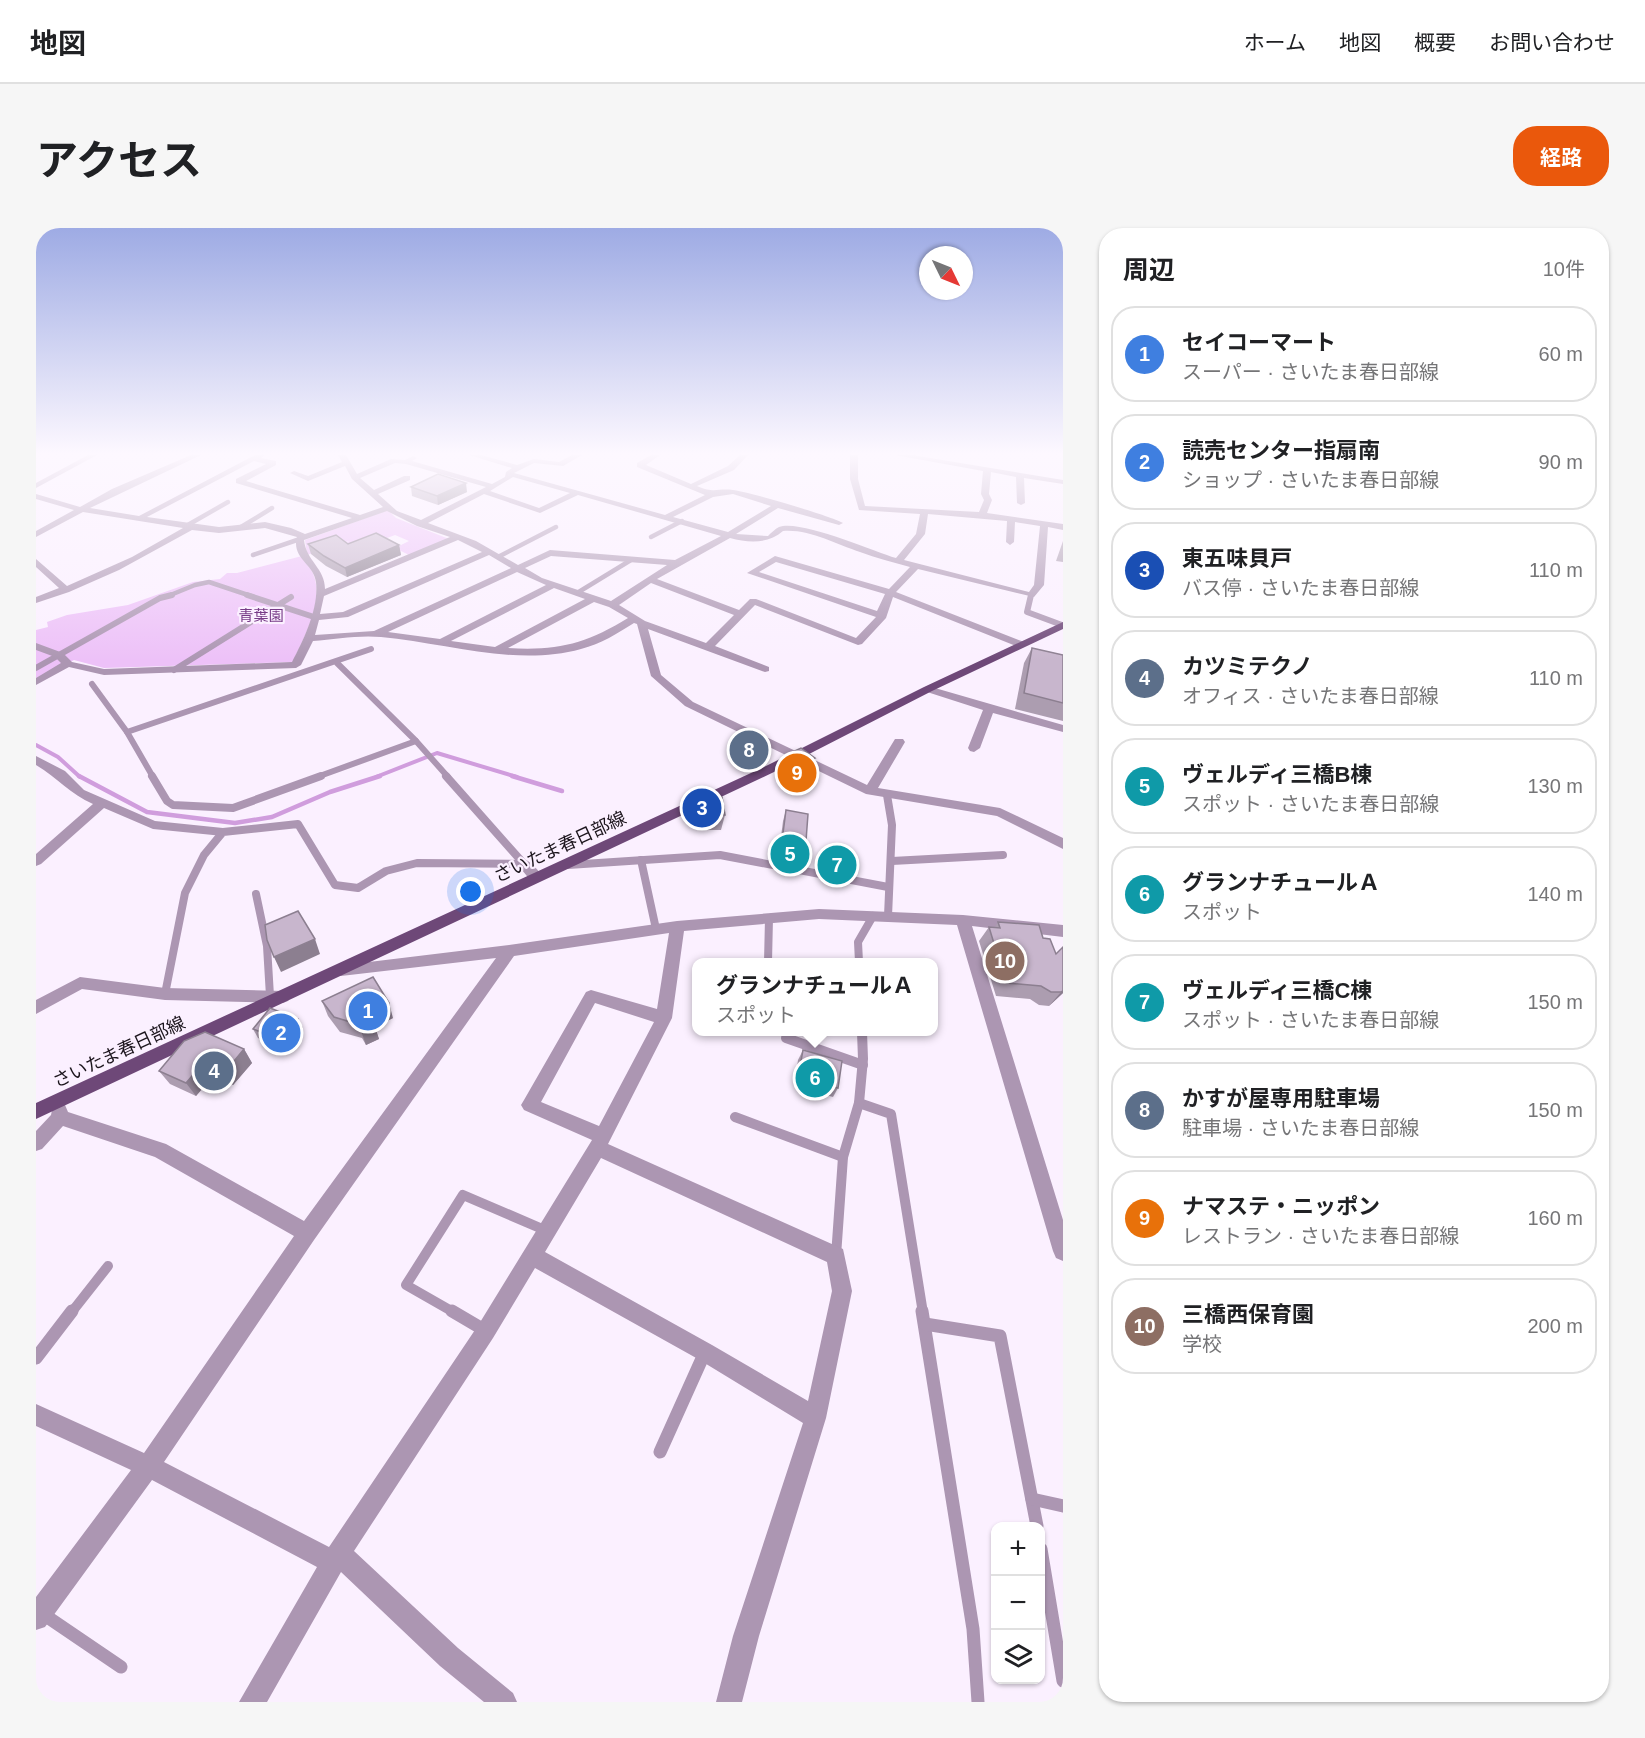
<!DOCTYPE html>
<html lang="ja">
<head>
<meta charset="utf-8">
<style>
  :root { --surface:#fff; --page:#f6f6f6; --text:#202124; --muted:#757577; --line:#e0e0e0; --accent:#ea580c }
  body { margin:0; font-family:Arial,"Noto Sans JP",sans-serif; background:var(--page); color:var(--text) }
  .controls { position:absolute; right:18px; bottom:18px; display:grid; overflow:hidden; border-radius:12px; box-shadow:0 2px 4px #0004 }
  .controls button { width:54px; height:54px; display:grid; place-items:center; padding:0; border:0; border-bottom:2px solid var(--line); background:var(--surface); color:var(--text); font:30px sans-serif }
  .compass { position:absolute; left:883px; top:18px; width:54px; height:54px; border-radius:50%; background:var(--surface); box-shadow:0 2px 4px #0004; rotate:133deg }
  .you { position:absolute; left:435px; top:664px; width:21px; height:21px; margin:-15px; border:4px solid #fff; border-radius:50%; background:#1a73e8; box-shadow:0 0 0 9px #1a73e833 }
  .badge { display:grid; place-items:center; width:39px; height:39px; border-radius:50%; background:var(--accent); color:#fff; font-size:20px; font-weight:700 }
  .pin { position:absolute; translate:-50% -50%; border:3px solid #fff; box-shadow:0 2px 6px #0006 }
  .popup { position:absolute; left:656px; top:730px; width:246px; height:78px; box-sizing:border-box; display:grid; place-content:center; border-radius:12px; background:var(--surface); filter:drop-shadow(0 2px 4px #0005); font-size:20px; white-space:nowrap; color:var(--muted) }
  .popup b { font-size:22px; color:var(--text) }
  .popup::after { content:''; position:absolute; left:50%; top:100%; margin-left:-12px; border:12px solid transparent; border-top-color:var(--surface) }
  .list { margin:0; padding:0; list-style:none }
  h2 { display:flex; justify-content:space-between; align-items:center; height:78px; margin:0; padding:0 24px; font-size:26px }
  h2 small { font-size:20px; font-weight:400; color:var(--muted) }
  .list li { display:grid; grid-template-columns:39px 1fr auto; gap:18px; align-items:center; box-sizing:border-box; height:96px; margin:0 12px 12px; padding:0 12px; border:2px solid var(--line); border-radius:24px }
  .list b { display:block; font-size:22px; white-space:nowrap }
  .list p { margin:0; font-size:20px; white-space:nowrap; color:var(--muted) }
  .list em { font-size:20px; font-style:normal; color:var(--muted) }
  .icon { flex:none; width:33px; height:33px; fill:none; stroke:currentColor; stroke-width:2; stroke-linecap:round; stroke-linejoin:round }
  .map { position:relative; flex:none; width:1027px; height:1474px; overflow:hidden; border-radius:24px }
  header { display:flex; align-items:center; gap:36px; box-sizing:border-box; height:84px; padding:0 30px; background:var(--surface); border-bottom:2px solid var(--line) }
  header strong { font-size:28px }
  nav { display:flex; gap:33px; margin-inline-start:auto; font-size:21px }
  .intro { display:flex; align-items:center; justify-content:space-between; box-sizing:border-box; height:144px; padding:0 36px }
  h1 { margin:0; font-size:42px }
  .button { padding:15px 27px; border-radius:24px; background:var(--accent); color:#fff; font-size:21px; font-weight:700 }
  main { display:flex; gap:36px; padding:0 36px }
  aside { flex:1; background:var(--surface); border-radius:24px; box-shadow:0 2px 4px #0004 }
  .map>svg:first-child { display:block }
  .green { fill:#edc1f8 }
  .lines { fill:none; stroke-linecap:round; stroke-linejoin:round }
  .stream-far1 { stroke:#d09ddd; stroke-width:4 }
  .stream { stroke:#d09ddd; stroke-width:4.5 }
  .service-far4 { stroke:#ac96b2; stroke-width:4.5 }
  .service-far3 { stroke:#ac96b2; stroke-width:6 }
  .service-far2 { stroke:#ac96b2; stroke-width:8 }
  .service-far1 { stroke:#ac96b2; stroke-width:10 }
  .service { stroke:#ac96b2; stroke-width:13 }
  .minor { fill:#ac96b2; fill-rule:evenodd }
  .primary { fill:#6e4878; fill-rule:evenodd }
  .wall { fill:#ac9db0 }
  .shaded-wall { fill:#8c7f90 }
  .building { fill:#c8b6cd; stroke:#8c7f90; stroke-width:1.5 }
  .labels { text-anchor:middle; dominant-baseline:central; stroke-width:4.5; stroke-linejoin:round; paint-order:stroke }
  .far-park-label { font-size:15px; fill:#773a87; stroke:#fbf0ff }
  .street-label { font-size:18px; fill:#1b141c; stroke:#fbf0ff }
</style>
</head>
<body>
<header>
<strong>地図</strong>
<nav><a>ホーム</a><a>地図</a><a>概要</a><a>お問い合わせ</a></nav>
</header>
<div class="intro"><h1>アクセス</h1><a class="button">経路</a></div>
<main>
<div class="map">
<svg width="1027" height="1474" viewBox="0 0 1027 1474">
  <rect width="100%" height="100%" fill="#fbf0ff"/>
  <g class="green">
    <polygon points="352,282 360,290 413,311 373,327 359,320 373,313 359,307 322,321 310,315 313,313 271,327 269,312"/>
    <path d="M 266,328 C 270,334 276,341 278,348 C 288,376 267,410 257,434 L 68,440 L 38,432 L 0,452 L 0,402 L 12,399 L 11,394 L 31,387 L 92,377 L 157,354 L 184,351 L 191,345 L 201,345 Z"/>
  </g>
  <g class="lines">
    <g class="stream-far1">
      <polyline points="0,517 22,529 44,549"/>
      <polyline points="340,549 401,525 481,549"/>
    </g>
    <g class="stream">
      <polyline points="43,548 111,584 199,595 236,589 294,564 344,548"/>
      <polyline points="476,548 526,563"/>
    </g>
    <g class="service-far4">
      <polyline points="150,298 192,274"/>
      <polyline points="205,299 236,280"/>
      <polyline points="615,309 646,293"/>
      <polyline points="217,327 264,311"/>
      <polyline points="462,329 520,299"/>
      <polyline points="541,365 595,332"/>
      <polyline points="132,368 159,357 173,354 215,368"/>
    </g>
    <g class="service-far3">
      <polyline points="211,367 278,389"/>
      <polyline points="995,367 991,384 1026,397"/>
      <polyline points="301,435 380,513 412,549"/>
      <polyline points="0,440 124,370 136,367"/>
      <polyline points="138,442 255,369"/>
      <polyline points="56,456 91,504 117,549"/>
      <polyline points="91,504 335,421"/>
      <polyline points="281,549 380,513"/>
    </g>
    <g class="service-far2">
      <polyline points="116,548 131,573 137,577 197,580 285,548"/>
      <polyline points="410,548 488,636"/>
      <polyline points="851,567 856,597 852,688"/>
      <polyline points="605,632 620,701"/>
      <polyline points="856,633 967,627"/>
      <polyline points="532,637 684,627 852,659"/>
      <polyline points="220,666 231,718 234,768"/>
      <polyline points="732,734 733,690"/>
      <polyline points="823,734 822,714 837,688"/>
      <polyline points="129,766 149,665 168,627 187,604 262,596 299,657 322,660 350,643 381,635 488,636"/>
    </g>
    <g class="service-far1">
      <polyline points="750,810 827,837"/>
      <polyline points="823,875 855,886 887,1085"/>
      <polyline points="699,889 807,929"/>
      <polyline points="800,1028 807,929 823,875 827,831 826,804"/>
      <polyline points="35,1085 72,1038"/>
      <polyline points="419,1085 370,1057 427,967 511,1003"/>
    </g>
    <g class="service">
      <polyline points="416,1083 450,1103"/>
      <polyline points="886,1083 937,1401 942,1474"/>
      <polyline points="889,1096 964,1108 1001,1298"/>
      <polyline points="0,1130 36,1083"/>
      <polyline points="624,1224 669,1124"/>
      <polyline points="996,1271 1027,1278"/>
      <polyline points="1005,1321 1027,1453"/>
      <polyline points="7,1386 85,1439"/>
    </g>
    <g class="minor">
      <polygon points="52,227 61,227 0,260 0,255"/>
      <path d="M 155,227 L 165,227 L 54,280 L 103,288 L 219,227 L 229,227 L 225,230 L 240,233 L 240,237 L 210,253 L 324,287 L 347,279 L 316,251 L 309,238 L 272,253 L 254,245 L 258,243 L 272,248 L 306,234 L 302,227 L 310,227 L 321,246 L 355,231 L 369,232 L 377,228 L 381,230 L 376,233 L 456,256 L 469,249 L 470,244 L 476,240 L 433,227 L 445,227 L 481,237 L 498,231 L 523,234 L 536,227 L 546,227 L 527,238 L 498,235 L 478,245 L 629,287 L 669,267 L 601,239 L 601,235 L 615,227 L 624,227 L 610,237 L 655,256 L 692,238 L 704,227 L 712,227 L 698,242 L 661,258 C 680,266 680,260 697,262 C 710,263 798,289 807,295 L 803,297 L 742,280 L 700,306 L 732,308 C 735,305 739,301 743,299 C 764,291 836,323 860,330 L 880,306 L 884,286 L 823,282 L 814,251 L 814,227 L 822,227 L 822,251 L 829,278 L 943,284 L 948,272 L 945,266 L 947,243 L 859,227 L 876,227 L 1027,252 L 1027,256 L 988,250 L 989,275 L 985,277 L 981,275 L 980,249 L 955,244 L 953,266 L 956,272 L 951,285 L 1027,296 L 1027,302 L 1012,299 L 1008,357 L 998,369 L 882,341 L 860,364 L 988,414 L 988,418 L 980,418 L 857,369 L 850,390 L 826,416 L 822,417 L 719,377 L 679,418 L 733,439 L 733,443 L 729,444 L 612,401 L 625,447 L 657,474 L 831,557 L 859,511 L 867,511 L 869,514 L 842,560 L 964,580 L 1027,610 L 1027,621 L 961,588 L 830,566 L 649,478 L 615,448 L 601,396 L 598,395 C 582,405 565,416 545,421 C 480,439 411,415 345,409 C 323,407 299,411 277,413 L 265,437 L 260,440 L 68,447 L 33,439 L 0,457 L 0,450 L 25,435 L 19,429 L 0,422 L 0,415 L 27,425 L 36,434 L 68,441 L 256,434 C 268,411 283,380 280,354 C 278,336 255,330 261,309 L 229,300 L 183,305 L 156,302 L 83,342 L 33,364 L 0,375 L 0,369 L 23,360 L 0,339 L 0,331 L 31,358 L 96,329 L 147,300 L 47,284 L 0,309 L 0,303 L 38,282 L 0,271 L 0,266 L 44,279 L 76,261 ZM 218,233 L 230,236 L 200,251 L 200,255 L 316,290 L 269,306 L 255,300 L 229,294 L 183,299 L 111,289 ZM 359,235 L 370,236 L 450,259 L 385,292 L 361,283 L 342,266 L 374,252 L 374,248 L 368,248 L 338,262 L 324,250 ZM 477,249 L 534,265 L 503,280 L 454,263 ZM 448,266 L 504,285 L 542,267 L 685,308 L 639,332 L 514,322 L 482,337 L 440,313 L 392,295 ZM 697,266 L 735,278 L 692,304 L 637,289 L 677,269 ZM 351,283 L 381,298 L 414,309 L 289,361 C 289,340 270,333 268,312 ZM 892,286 L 971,293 L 970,314 L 974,317 L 978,314 L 979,294 L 1004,298 L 998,357 L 993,364 L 868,332 L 889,306 ZM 747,303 C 774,301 799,316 824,324 C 840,330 857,334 874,339 L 853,361 L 739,328 L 711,345 L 840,389 L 820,410 L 720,371 L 714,371 L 703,382 L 621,351 L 694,310 C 713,315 732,316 747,303 ZM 422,312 L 446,324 L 307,384 L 284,386 L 288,368 ZM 453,327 L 475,340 L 338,403 L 279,407 L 283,392 L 312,389 ZM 515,328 L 631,337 L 575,373 L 506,350 L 489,340 ZM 740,334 L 849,366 L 841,383 L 723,344 ZM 481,344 L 510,357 L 404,411 L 352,404 ZM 615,355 L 698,387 L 670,415 L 609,393 L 583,377 ZM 518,360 L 549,371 L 459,419 L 415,413 ZM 558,374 L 573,379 L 592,390 C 550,416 521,423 472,420 Z"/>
      <polygon points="892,458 1027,497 1027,504 957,485 944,520 938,524 934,523 932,520 947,482 888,463 887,461"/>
      <path d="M 0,528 L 29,543 L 48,562 L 119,593 L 187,600 L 193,604 L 187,608 L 117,601 L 68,580 L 5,636 L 0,638 L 0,626 L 57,576 C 34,566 22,550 0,537 Z"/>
      <path d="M 488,631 C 496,634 503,643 507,650 L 505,653 L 495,653 L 481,636 Z"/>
      <path d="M 783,681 L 927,687 L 1027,697 L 1027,709 L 936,698 L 1027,992 L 1027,1033 L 1020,1030 L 1017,1023 L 921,697 L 783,691 L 648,703 L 636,790 L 572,916 L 807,1021 L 816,1063 L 790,1190 L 723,1408 L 706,1474 L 680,1474 L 697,1408 L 767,1195 L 662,1131 L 499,1040 L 457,1110 L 318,1323 L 422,1420 L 477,1465 L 481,1474 L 448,1474 L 404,1438 L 305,1344 L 231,1474 L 203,1474 L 281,1339 L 116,1252 L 9,1399 L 0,1402 L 0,1369 L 95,1242 L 0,1198 L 0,1176 L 108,1225 L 258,1008 L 119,929 L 27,898 L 6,921 L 0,923 L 0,903 L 15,887 L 17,877 L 23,874 L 29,877 L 32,884 L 130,916 L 268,993 L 460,730 L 305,748 L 300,746 L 297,742 L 300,738 L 473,717 L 641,693 ZM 633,705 L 621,781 L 555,762 L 550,764 L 488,872 L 485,877 L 488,882 L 556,912 L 443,1096 L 293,1319 L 128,1234 L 278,1012 L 478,728 ZM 559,775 L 618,794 L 563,898 L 505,874 ZM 565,930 L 791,1034 L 796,1063 L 772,1173 L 676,1117 L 509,1024 Z"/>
      <polygon points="44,749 129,760 247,763 252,765 255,769 252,773 247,775 129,772 46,761 0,786 0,772"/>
    </g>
    <polygon class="primary" points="1027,394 1027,401 896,463 738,544 0,891 0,875 730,538 888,459"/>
  </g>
  <g class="wall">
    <polygon points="375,259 431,264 402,277 376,268"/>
    <polygon points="1027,313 1027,334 1020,333"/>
    <polygon points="272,316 363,317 365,327 311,349 290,338 275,326"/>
    <polygon points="996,420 1027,427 1027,493 979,481 988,435"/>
    <polygon points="750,527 779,530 774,545 759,553 745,543"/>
    <polygon points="667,569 689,587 685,602 667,602 664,585"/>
    <polygon points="750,582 769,626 765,636 742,632 747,593"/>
    <polygon points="962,694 1007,710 1020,726 1027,719 1027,765 1013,778 1003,777 994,771 960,768 943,713 953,699 958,700"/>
    <polygon points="286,773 357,790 339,799 343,811 330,817 326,810 304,804 292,788"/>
    <polygon points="262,791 267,800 251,822 222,810 217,801"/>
    <polygon points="208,821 216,835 197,857 177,848 160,868 134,856 123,843"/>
    <polygon points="767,822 802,860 797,869 758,858 762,832"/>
  </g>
  <g class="shaded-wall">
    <polygon points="430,255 431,264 402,277 401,268"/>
    <polygon points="363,317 365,327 311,349 309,340"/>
    <polygon points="779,530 774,545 759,553 764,537"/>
    <polygon points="279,711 284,726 245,744 238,729"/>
    <polygon points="1027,763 1027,765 1013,778 1025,764"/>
    <polygon points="353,775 357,790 339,799 343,811 330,817 325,803 332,786"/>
    <polygon points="262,791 267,800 251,822 246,812"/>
    <polygon points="208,821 216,835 197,857 189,844"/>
    <polygon points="168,834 177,848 160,868 150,855"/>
  </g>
  <g class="building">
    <polygon points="402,246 430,255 401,268 375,259"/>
    <polygon points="340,305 363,317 309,340 288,328 272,316 300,307 312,316"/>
    <polygon points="996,420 1027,427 1027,475 988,465"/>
    <polygon points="765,520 779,530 764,537 750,527"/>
    <polygon points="667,569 686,569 689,587 670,586"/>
    <polygon points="750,582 772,586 769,626 745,621"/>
    <polygon points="262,683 279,711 238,729 231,712 229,697"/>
    <polygon points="962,694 1003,697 1007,710 1014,711 1020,726 1027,719 1027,763 1025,764 1015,764 1005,758 970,755 953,699 964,700"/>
    <polygon points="337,749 353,775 332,786 338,796 325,803 321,796 298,789 286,773"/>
    <polygon points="234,780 262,791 246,812 217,801"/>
    <polygon points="169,804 208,821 189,844 168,834 150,855 123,843 148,813"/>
    <polygon points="767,822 806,833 802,860 762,849"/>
  </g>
  <linearGradient id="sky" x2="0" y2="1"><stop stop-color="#9eabe4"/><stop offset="0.52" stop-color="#fdf8ff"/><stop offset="1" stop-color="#fdf8ff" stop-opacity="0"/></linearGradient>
  <rect width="1027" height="433" fill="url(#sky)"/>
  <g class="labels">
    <g class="far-park-label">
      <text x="225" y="387">青葉園</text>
    </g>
    <g class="street-label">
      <text transform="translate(524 619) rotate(-25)">さいたま春日部線</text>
      <text transform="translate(83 824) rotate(-25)">さいたま春日部線</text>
    </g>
  </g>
</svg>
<div class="controls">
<button>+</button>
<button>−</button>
<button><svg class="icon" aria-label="layers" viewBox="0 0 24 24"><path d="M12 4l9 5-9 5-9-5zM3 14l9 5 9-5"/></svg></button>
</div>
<svg class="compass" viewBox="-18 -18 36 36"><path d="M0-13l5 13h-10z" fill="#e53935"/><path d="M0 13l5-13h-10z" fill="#757577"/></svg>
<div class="you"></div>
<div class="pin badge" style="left:332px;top:783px;background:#3f7fe0">1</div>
<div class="pin badge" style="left:245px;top:805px;background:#3f7fe0">2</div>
<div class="pin badge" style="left:666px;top:580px;background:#1a4fb4">3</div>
<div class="pin badge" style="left:178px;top:843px;background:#5c6f8a">4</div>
<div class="pin badge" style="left:754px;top:626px;background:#0f9aa8">5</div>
<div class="pin badge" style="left:779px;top:850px;background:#0f9aa8">6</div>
<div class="popup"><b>グランナチュールＡ</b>スポット</div>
<div class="pin badge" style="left:801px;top:637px;background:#0f9aa8">7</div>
<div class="pin badge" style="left:713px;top:522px;background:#5c6f8a">8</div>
<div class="pin badge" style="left:761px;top:545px;background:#e8710a">9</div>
<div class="pin badge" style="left:969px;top:733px;background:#8d6e63">10</div>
</div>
<aside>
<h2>周辺<small>10件</small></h2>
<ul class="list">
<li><span class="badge" style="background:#3f7fe0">1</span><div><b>セイコーマート</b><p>スーパー · さいたま春日部線</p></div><em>60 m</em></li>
<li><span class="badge" style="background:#3f7fe0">2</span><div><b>読売センター指扇南</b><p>ショップ · さいたま春日部線</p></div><em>90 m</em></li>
<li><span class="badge" style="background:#1a4fb4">3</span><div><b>東五味貝戸</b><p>バス停 · さいたま春日部線</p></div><em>110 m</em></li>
<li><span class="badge" style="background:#5c6f8a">4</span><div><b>カツミテクノ</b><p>オフィス · さいたま春日部線</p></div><em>110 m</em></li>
<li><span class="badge" style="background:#0f9aa8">5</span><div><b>ヴェルディ三橋B棟</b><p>スポット · さいたま春日部線</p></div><em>130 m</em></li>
<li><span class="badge" style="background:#0f9aa8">6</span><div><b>グランナチュールＡ</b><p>スポット</p></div><em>140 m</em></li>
<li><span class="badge" style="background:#0f9aa8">7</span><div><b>ヴェルディ三橋C棟</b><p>スポット · さいたま春日部線</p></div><em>150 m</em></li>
<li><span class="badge" style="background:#5c6f8a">8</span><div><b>かすが屋専用駐車場</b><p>駐車場 · さいたま春日部線</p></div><em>150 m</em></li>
<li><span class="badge" style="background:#e8710a">9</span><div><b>ナマステ・ニッポン</b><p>レストラン · さいたま春日部線</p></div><em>160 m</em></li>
<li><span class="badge" style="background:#8d6e63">10</span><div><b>三橋西保育園</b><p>学校</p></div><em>200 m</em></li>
</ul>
</aside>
</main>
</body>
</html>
